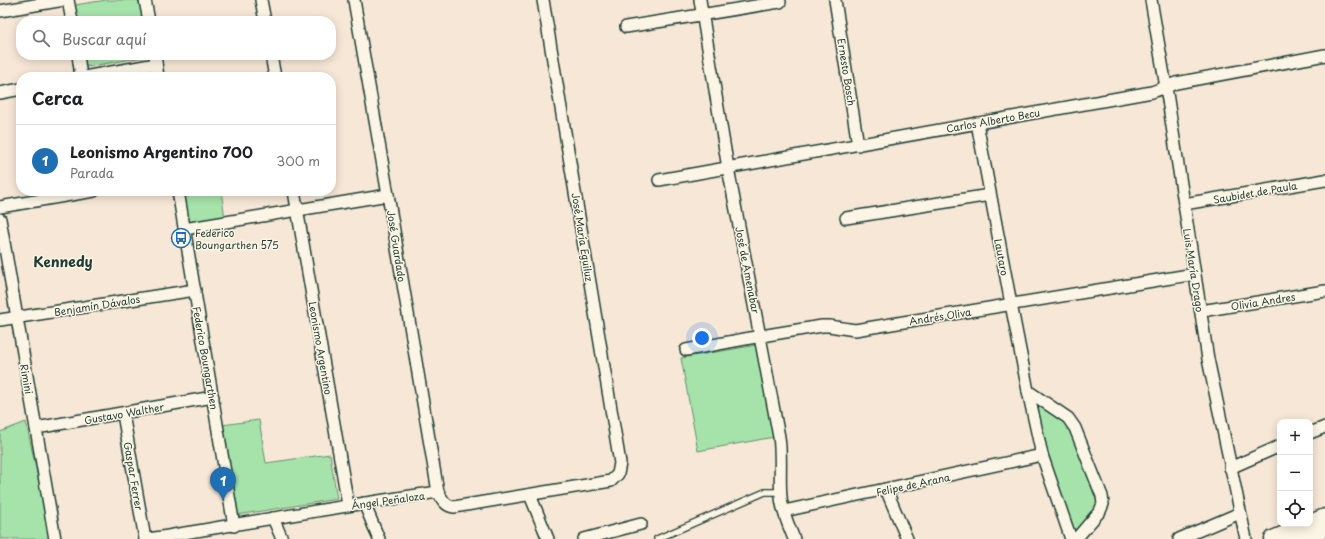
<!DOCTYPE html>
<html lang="es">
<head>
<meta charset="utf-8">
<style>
  :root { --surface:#fff; --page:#f6f6f6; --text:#202124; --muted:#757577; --line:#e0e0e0; --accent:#1f6fb2 }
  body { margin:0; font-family:"Playpen Sans",sans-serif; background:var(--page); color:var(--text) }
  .controls { position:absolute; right:12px; bottom:12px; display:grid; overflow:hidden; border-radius:8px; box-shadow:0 2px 10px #0003 }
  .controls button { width:36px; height:36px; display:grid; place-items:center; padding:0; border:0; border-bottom:1px solid var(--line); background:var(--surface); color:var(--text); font:20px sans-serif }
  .you { position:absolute; left:702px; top:338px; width:14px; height:14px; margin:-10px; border:3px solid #fff; border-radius:50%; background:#1a73e8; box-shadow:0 0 0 6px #1a73e833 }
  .badge { display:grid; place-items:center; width:26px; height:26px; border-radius:50%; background:var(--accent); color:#fff; font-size:13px; font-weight:700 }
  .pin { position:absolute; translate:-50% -33px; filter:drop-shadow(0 1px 2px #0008) }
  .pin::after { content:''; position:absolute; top:21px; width:14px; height:12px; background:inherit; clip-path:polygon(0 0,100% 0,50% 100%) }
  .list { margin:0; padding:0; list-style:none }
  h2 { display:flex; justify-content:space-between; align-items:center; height:52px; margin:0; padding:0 16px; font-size:17px }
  h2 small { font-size:13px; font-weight:400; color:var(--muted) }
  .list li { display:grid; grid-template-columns:26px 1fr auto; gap:12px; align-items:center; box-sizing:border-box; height:72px; padding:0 16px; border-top:1px solid var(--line) }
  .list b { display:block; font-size:15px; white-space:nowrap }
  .list p { margin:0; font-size:13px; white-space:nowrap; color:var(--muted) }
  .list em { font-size:13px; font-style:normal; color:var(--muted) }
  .icon { flex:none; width:22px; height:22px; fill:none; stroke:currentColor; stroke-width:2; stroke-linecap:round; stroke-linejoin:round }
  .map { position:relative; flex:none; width:1325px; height:539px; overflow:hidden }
  .search { position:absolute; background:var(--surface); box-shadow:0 2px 10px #0003; left:16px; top:16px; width:320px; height:44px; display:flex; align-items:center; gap:10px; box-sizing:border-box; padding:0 14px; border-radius:16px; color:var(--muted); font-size:15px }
  .panel { position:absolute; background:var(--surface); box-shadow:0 2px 10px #0003; left:16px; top:72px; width:320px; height:124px; border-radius:16px }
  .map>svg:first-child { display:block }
  .green { fill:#a6e3aa; stroke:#62906f }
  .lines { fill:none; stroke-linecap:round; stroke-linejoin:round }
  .service-casing { stroke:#1f3d34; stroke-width:8 }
  .minor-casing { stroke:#1f3d34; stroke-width:14 }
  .secondary-casing { stroke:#1f3d34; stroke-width:19 }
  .service { stroke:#fcf5e5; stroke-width:5.5 }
  .minor { stroke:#fcf5e5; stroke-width:11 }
  .secondary { stroke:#fcf5e5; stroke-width:16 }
  .labels { text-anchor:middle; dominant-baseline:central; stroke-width:3; stroke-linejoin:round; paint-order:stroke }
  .street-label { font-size:10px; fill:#1f3d34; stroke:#fcf5e5 }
  .poi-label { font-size:10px; fill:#1f3d34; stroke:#fcf5e5; text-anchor:start }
  .district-label { font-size:14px; font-weight:bold; fill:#1f3d34; stroke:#fcf5e5 }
</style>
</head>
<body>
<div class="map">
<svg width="1325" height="539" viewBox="0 0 1325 539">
  <rect width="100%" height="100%" fill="#f7e7d6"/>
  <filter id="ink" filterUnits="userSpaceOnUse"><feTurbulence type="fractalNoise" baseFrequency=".025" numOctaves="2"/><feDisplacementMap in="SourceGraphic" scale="8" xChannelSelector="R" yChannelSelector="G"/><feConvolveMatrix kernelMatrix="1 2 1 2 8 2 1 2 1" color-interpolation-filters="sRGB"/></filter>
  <g filter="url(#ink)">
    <g class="green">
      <polygon points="106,0 139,0 143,21 77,21 75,5"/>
      <polygon points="84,55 149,55 150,56 86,67"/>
      <polygon points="183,191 221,191 225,218 188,224"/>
      <polygon points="757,345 774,437 698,451 681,358"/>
      <polygon points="1031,400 1070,427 1098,505 1074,533"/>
      <polygon points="259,420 266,463 330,454 337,499 237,515 222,425"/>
      <polygon points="26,422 51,539 0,539 0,432"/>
    </g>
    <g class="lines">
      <defs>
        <polyline id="service" points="657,539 765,492 781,492"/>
        <g id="minor">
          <polyline points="68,0 72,21"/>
          <polyline points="145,0 149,21"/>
          <polyline points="261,0 265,21"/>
          <path d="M 354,0 L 388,195 L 438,492 C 442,499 445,506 454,507 L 611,481 L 618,474 L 620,463 L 543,0"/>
          <path d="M 700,0 L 728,168 L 779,437 C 782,457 779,477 781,497 C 782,512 789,526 794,539"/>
          <polyline points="835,0 858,145"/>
          <polyline points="1151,0 1166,87 1208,359 1246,539"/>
          <polyline points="0,11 64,0"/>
          <polyline points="626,27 780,2"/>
          <polyline points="78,55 81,77"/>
          <polyline points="155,55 158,77"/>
          <polyline points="271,55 275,77"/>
          <polyline points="84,77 156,64"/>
          <polyline points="0,93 21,89"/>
          <polyline points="977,123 1011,304 1028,391 1042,455 1071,539"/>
          <polyline points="659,180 1152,92 1176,83 1325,55"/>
          <polyline points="178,191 234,526"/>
          <polyline points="294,191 348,505"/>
          <polyline points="1184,204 1325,180"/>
          <polyline points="0,207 94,191"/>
          <polyline points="846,218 990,195"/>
          <polyline points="0,219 55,539"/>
          <polyline points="184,229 388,195"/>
          <polyline points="1201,311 1325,291"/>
          <polyline points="0,320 195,290"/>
          <polyline points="686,350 761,336 822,326 829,326 855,330 1195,274"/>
          <polyline points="1028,391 1068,418 1075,428 1102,496 1103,504 1100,511 1076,539"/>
          <polyline points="123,414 145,539"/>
          <polyline points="36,428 213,397"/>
          <polyline points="1310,433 1325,427"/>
          <polyline points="1230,468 1280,446"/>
          <polyline points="886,489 907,539"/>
          <polyline points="530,495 548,539"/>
          <polyline points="364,503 379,539"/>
          <polyline points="784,511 1042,455"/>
          <polyline points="273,518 282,539"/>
          <path d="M 149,539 C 245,523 341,506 438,492"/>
          <polyline points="584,539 641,524"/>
          <polyline points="1179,539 1240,513"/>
        </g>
        <g id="secondary">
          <polyline points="1310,523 1325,517"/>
          <polyline points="1273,539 1309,524"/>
          <polyline points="1302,539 1325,529"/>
        </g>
      </defs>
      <use href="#service" class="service-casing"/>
      <use href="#minor" class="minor-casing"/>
      <use href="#secondary" class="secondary-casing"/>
      <use href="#service" class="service"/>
      <use href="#minor" class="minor"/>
      <use href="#secondary" class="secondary"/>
    </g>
  </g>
  <defs>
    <symbol id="bus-ring" viewBox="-11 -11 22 22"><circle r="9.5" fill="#fcf5e5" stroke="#1f6fb2" stroke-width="1.5"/><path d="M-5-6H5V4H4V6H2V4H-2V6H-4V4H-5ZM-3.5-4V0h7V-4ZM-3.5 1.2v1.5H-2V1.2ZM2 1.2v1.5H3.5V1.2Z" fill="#1f6fb2"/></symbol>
  </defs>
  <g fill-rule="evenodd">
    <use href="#bus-ring" x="170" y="227" width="22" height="22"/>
  </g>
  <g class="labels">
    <g class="street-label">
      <text transform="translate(847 72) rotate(81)">Ernesto Bosch</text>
      <text transform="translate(993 120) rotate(-10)">Carlos Alberto Becu</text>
      <text transform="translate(1255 192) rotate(-10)">Saubidet de Paula</text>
      <text transform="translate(583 237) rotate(81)">José María Eguiluz</text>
      <text transform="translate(397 246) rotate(81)">José Guardado</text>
      <text transform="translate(1002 257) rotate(79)">Lautaro</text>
      <text transform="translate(748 270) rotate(79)">José de Amenabar</text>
      <text transform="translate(1194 270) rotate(81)">Luis María Drago</text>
      <text transform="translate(1263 301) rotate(-9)">Olivia Andres</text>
      <text transform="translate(97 305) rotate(-9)">Benjamín Dávalos</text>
      <text transform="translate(940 316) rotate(-9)">Andrés Oliva</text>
      <text transform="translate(321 348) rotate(80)">Leonismo Argentino</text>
      <text transform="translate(206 358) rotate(80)">Federico Boungarthen</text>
      <text transform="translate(27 379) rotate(80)">Rimini</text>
      <text transform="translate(124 413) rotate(-10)">Gustavo Walther</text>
      <text transform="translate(134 476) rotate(80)">Gaspar Ferrer</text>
      <text transform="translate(913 484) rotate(-12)">Felipe de Arana</text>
      <text transform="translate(388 500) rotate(-8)">Ángel Peñaloza</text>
    </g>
    <g class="poi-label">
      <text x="195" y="232">Federico<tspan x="195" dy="12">Boungarthen 575</tspan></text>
    </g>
    <g class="district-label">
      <text x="63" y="261">Kennedy</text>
    </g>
  </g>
</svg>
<div class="controls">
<button>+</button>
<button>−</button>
<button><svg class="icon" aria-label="locate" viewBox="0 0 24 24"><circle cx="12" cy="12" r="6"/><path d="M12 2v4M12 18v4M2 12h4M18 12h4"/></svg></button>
</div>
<div class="you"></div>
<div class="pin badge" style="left:223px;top:500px">1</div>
<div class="search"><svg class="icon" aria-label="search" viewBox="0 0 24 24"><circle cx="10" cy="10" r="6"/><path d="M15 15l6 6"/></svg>Buscar aquí</div>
<section class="panel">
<h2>Cerca<small></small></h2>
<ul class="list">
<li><span class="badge">1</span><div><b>Leonismo Argentino 700</b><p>Parada</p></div><em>300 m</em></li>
</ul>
</section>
</div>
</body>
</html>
